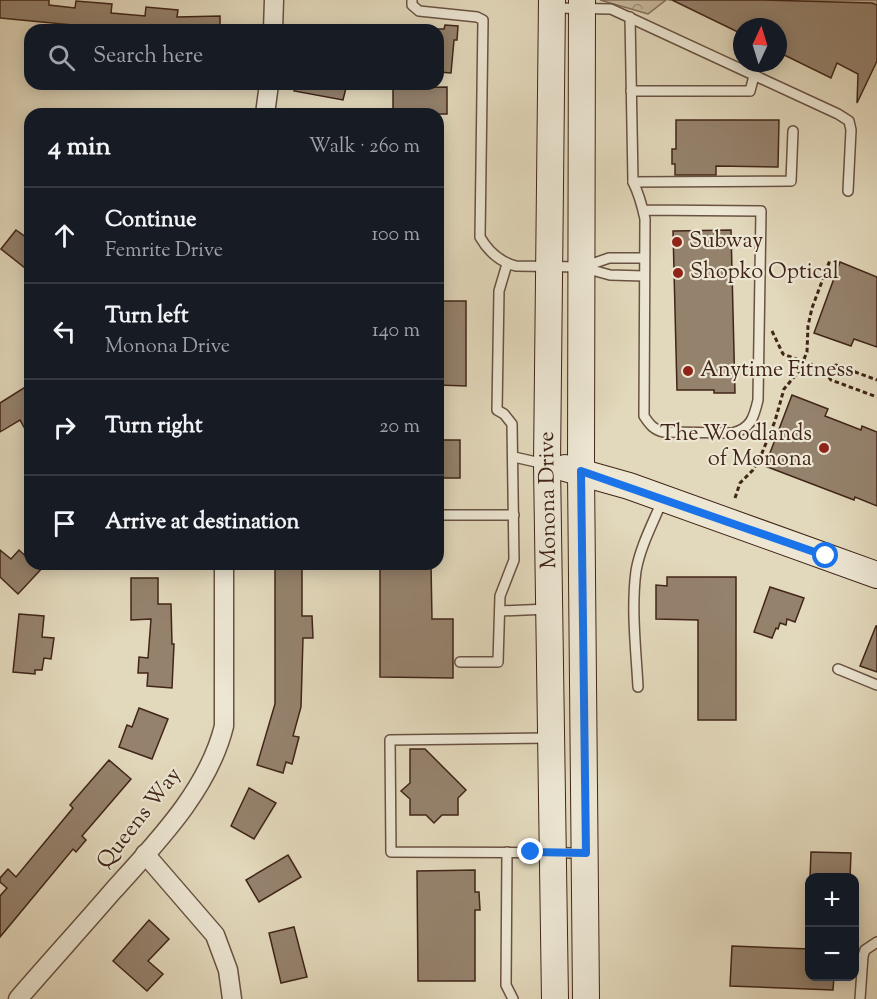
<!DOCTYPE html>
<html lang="en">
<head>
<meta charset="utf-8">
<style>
  :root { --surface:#171b24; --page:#242831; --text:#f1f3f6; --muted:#9ea1a6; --line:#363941 }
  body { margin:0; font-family:"Sorts Mill Goudy",serif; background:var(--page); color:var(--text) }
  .controls { position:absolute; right:18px; bottom:18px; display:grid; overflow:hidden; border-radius:12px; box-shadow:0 3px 15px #0003 }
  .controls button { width:54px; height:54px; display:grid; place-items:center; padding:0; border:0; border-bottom:2px solid var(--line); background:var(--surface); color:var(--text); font:30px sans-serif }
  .compass { position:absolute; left:733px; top:18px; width:54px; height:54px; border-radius:50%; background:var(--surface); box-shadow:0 3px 15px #0003; rotate:4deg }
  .stop { position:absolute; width:18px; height:18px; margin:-14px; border:4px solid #1a73e8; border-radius:50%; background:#fff }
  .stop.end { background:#1a73e8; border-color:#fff; box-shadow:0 2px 6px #0008 }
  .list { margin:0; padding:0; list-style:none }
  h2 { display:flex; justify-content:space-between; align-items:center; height:78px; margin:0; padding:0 24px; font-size:26px }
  h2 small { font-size:20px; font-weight:400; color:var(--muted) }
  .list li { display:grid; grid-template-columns:39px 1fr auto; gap:18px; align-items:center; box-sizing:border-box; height:96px; padding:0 24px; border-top:2px solid var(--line) }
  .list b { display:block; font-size:22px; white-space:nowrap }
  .list p { margin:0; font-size:20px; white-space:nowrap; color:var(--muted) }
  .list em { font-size:20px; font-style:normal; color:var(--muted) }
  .icon { flex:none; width:33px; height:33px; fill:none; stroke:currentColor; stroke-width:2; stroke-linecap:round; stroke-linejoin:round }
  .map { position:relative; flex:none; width:877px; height:999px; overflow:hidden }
  .search { position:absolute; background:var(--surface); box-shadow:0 3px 15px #0003; left:24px; top:24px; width:420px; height:66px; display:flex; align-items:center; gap:15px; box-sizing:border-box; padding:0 21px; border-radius:18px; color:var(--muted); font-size:22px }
  .panel { position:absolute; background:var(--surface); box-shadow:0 3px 15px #0003; left:24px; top:108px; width:420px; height:462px; border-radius:18px }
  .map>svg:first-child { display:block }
  .forest { fill:url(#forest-crowns); stroke:#84705c; stroke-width:1.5 }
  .building { fill:#95826d; stroke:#412519; stroke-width:1.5 }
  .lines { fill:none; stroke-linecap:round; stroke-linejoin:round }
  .lane-casing { stroke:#695242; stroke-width:12 }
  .street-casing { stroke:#695242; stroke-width:21 }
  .secondary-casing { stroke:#412519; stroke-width:28 }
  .path { stroke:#412519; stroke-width:3; stroke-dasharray:4.5 3; stroke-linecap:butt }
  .lane { stroke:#ece6d3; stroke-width:9 }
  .street { stroke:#ece6d3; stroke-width:18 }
  .secondary { stroke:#ece6d3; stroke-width:26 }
  .route { stroke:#1a73e8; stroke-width:8 }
  .poi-dot { fill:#8f2418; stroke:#ece6d3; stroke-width:2 }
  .labels { text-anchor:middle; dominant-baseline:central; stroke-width:4.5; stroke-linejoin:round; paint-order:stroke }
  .poi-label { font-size:22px; fill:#412519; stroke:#ece6d3; text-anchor:start }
  .street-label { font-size:22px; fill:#412519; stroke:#ece6d3 }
</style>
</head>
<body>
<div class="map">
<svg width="877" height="999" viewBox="0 0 877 999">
  <defs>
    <pattern id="forest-crowns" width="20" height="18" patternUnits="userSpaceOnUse" patternTransform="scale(1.5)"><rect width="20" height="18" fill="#c7ba9f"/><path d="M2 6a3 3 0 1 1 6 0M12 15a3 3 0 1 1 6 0" fill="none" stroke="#a39781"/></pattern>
  </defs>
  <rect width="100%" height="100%" fill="#e2d8bb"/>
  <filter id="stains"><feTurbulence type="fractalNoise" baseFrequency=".00333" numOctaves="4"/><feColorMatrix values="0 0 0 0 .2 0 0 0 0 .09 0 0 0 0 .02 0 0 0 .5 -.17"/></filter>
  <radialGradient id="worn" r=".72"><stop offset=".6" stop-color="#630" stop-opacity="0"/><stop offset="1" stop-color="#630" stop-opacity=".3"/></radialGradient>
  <g class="forest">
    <polygon points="600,0 666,0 648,14"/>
    <polygon points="668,0 877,0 877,7 873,7"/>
  </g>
  <g class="building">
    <polygon points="0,0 49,0 49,5 75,8 76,1 112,4 111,13 145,16 146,7 178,10 177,17 220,16 220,30 125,30 0,18"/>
    <polygon points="672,0 763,0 872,3 877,5 877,61 857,103 858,74 837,63 831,78 778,52 778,27 742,27 742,34"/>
    <polygon points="445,25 458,26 457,40 454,40 451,73 438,72 438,29 444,29"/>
    <polygon points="295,84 347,84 343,100 294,91"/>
    <polygon points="447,87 447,114 393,114 393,88"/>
    <polygon points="676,120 779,120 778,167 716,166 716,175 675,175 675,164 672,164 672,149 676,149"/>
    <polygon points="16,230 30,240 30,272 1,249"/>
    <polygon points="731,230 735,393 714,393 714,390 677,390 673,231"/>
    <polygon points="840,262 877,277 877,347 854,339 851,346 814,333"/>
    <polygon points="438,301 466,301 466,386 438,385"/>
    <polygon points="30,384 30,438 20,420 0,432 0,403"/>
    <polygon points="792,395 828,409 825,416 861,430 862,426 877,432 877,506 855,497 854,500 765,466"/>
    <rect x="438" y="440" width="22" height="38"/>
    <polygon points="0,550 11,559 19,550 30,560 30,564 46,564 18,594 0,577"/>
    <polygon points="275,564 302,564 302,616 312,616 313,638 303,638 301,707 293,736 299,737 292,764 286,762 283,773 257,765 275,704"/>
    <polygon points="380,564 431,564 432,619 453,619 453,678 380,677"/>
    <polygon points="667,577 736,577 736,720 698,720 698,620 656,619 656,585 667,586"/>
    <polygon points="131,578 158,578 158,604 171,604 172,644 174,644 172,688 147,686 148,673 138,673 139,657 148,658 151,619 131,620"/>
    <polygon points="770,587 804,598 795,622 787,619 786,625 780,623 778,629 776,628 772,638 754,632"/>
    <polygon points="19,614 44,616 42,637 54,638 51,659 44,658 42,670 35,670 35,674 13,672"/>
    <polygon points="876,626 877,626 877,672 860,666"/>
    <polygon points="139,708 168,719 152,759 119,747 127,725 132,727"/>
    <polygon points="410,749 425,749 466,790 458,798 458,815 442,815 434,823 426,815 410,815 410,799 401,791 410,783"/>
    <polygon points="109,760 131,779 82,836 86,840 76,852 73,849 0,937 0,896 7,888 0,882 0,878 8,869 16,877 73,808 70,805"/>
    <polygon points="249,788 276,803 254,839 231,826"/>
    <polygon points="811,852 851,853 850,878 810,878"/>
    <polygon points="288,855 301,877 259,902 246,880"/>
    <polygon points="475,870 475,892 479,892 480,910 475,910 475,981 418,981 417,871"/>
    <polygon points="149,920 169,939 148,961 163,974 147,991 113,961"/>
    <polygon points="294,927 307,977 281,983 269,933"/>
    <polygon points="732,946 810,949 810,976 834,976 833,990 730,986"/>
  </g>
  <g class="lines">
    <defs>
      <g id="lane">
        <path d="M 412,0 L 412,5 L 419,11 L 477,17 L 483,20 L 480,237 C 488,251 500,262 516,266 L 581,267 L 610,275 L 644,276"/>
        <polyline points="554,8 611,9 838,114 849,121 851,130 848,191"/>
        <path d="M 630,17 L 633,182 C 639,194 642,205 645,219 L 644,416 C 650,425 654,430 664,432 L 732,433 C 751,429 754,417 758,400 L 761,211 L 643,210"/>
        <polyline points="631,91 750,91 754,76"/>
        <polyline points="633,182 791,181 793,131"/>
        <polyline points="583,267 609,258 644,258"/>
        <polyline points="514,457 545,464"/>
        <polyline points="438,515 514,515"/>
        <polyline points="500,611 548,609"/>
        <polyline points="460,662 498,662 500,596 514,560 512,424 504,414 497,410 499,291 507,264"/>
        <polyline points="838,669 877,685"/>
        <path d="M 638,687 C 636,649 631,609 636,571 C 640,547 653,523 662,501"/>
        <polyline points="549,738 390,740 391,852 583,853"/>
        <polyline points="507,852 506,985 513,999"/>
        <polyline points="860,999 863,956 865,950 877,942"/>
      </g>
      <g id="street">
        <polyline points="273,30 274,0"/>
        <polyline points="265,114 269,84"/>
        <polyline points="145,854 215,935 228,970 232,999"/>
        <path d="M 18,999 C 49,963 81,928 112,892 C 155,844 208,791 224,726 L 224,564"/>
      </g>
      <g id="secondary">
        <polyline points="552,0 547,464 555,999"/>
        <polyline points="582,0 581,471 586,999"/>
        <polyline points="565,468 629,486 877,575"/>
      </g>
    </defs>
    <use href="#lane" class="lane-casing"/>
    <use href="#street" class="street-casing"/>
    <use href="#secondary" class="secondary-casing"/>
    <g class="path">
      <polyline points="772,331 783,354 827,370"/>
      <polyline points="827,370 828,376 831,380 877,397"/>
      <polyline points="827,370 836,365 877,380"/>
      <polyline points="735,498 740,483 753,470 760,458 775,421 784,389 799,371 807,352 808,326 812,308 830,260"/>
    </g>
    <use href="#lane" class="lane"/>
    <use href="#street" class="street"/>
    <use href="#secondary" class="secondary"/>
  </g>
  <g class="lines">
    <polyline class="route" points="531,852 586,853 581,471 826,556"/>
  </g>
  <g class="poi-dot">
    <circle cx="677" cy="242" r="6"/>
    <circle cx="678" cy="273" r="6"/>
    <circle cx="688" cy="371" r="6"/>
    <circle cx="824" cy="448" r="6"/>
  </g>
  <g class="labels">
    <g class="poi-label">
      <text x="689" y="242">Subway</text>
      <text x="690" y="273">Shopko Optical</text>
      <text x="700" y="371">Anytime Fitness</text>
      <text x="812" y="435" text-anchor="end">The Woodlands<tspan x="812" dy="25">of Monona</tspan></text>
    </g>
    <g class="street-label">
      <text transform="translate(549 500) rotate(-91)">Monona Drive</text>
      <text transform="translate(140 819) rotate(-52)">Queens Way</text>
    </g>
  </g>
  <rect width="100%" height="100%" filter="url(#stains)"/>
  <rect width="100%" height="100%" fill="url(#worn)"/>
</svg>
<div class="controls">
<button>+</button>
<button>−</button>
</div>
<svg class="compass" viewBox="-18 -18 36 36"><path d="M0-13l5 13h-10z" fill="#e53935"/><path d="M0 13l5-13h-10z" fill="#9ea1a6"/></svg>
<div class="stop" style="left:826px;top:556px"></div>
<div class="stop end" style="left:531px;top:852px"></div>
<div class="search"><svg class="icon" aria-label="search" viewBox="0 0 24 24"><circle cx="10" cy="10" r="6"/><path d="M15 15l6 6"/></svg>Search here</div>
<section class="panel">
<h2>4 min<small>Walk · 260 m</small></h2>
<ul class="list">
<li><svg class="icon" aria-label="ahead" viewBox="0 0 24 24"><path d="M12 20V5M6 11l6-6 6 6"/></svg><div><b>Continue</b><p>Femrite Drive</p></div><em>100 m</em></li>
<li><svg class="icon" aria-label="left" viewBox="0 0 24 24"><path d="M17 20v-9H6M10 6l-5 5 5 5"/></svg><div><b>Turn left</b><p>Monona Drive</p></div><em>140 m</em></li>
<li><svg class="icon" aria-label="right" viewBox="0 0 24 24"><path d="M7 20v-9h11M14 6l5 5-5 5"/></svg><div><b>Turn right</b></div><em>20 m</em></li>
<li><svg class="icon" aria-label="arrive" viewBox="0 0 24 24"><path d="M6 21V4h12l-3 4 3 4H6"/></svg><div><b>Arrive at destination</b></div></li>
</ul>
</section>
</div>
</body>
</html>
